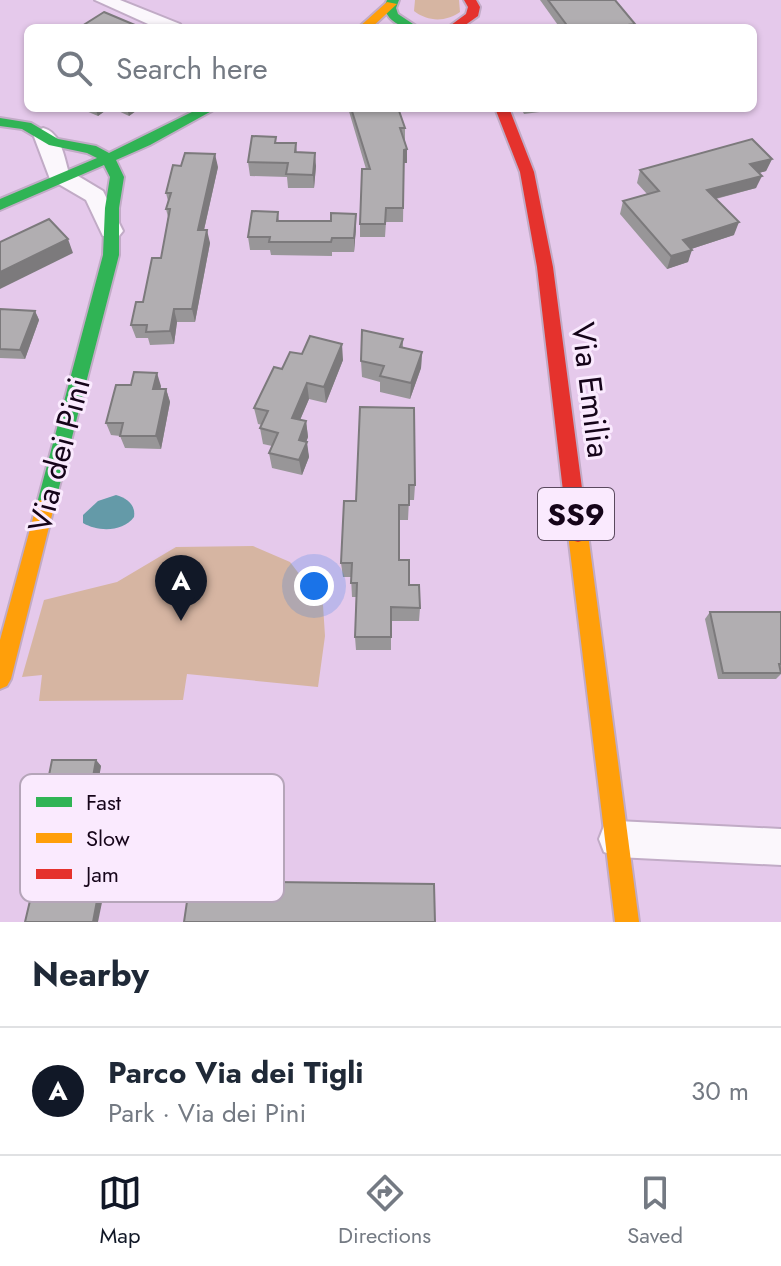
<!DOCTYPE html>
<html lang="en">
<head>
<meta charset="utf-8">
<style>
  :root { --surface:#fff; --page:#f2f2f3; --text:#1f2937; --muted:#747a83; --line:#e0e1e3; --accent:#111827 }
  body { margin:0; font-family:Jost,sans-serif; background:var(--page); color:var(--text) }
  .you { position:absolute; left:314px; top:586px; width:28px; height:28px; margin:-20px; border:6px solid #fff; border-radius:50%; background:#1a73e8; box-shadow:0 0 0 12px #1a73e833 }
  .badge { display:grid; place-items:center; width:52px; height:52px; border-radius:50%; background:var(--accent); color:#fff; font-size:26px; font-weight:700 }
  .pin { position:absolute; translate:-50% -66px; filter:drop-shadow(0 2px 4px #0008) }
  .pin::after { content:''; position:absolute; top:42px; width:28px; height:24px; background:inherit; clip-path:polygon(0 0,100% 0,50% 100%) }
  .list { margin:0; padding:0; list-style:none }
  h2 { display:flex; justify-content:space-between; align-items:center; height:104px; margin:0; padding:0 32px; font-size:34px }
  h2 small { font-size:26px; font-weight:400; color:var(--muted) }
  .list li { display:grid; grid-template-columns:52px 1fr auto; gap:24px; align-items:center; box-sizing:border-box; height:128px; padding:0 32px; border-top:2px solid var(--line) }
  .list b { display:block; font-size:30px; white-space:nowrap }
  .list p { margin:0; font-size:26px; white-space:nowrap; color:var(--muted) }
  .list em { font-size:26px; font-style:normal; color:var(--muted) }
  .icon { flex:none; width:44px; height:44px; fill:none; stroke:currentColor; stroke-width:2; stroke-linecap:round; stroke-linejoin:round }
  .map { position:relative; flex:none; width:781px; height:922px; overflow:hidden }
  .search { position:absolute; background:var(--surface); box-shadow:0 2px 6px #0004; left:24px; right:24px; top:24px; height:88px; display:flex; align-items:center; gap:20px; box-sizing:border-box; padding:0 28px; border-radius:12px; color:var(--muted); font-size:30px }
  .sheet { height:232px; background:var(--surface) }
  nav { display:flex; justify-content:space-around; align-items:center; box-sizing:border-box; height:112px; border-top:2px solid var(--line); background:var(--surface); font-size:22px; color:var(--muted) }
  nav a { display:grid; justify-items:center; gap:4px }
  nav .on { color:var(--accent) }
  .map>svg:first-child { display:block }
  .green { fill:#d6b5a2 }
  .water { fill:#649aa8 }
  .lines { fill:none; stroke-linecap:round; stroke-linejoin:round }
  .street-casing { stroke:#c1abc6; stroke-width:4 }
  .fast-casing { stroke:#c1abc6; stroke-width:4 }
  .slow-casing { stroke:#c1abc6; stroke-width:4 }
  .jam-casing { stroke:#c1abc6; stroke-width:4 }
  .street { fill:#fbf7fc; fill-rule:evenodd }
  .fast { fill:#30b455; fill-rule:evenodd }
  .slow { fill:#ff9f0a; fill-rule:evenodd }
  .jam { fill:#e5322d; fill-rule:evenodd }
  .wall { fill:#989698 }
  .shaded-wall { fill:#7c7a7c }
  .building { fill:#b1aeb1; stroke:#7c7a7c; stroke-width:2 }
  .labels { text-anchor:middle; dominant-baseline:central; stroke-width:6; stroke-linejoin:round; paint-order:stroke }
  .shield { fill:#faeafe; stroke:#5a495e; stroke-width:2 }
  .shield-label { font-size:30px; font-weight:bold; fill:#150419 }
  .street-label { font-size:32px; fill:#150419; stroke:#faeafe }
  .key { fill:#faeafe; stroke:#b5a5b9; stroke-width:2 }
  .key-label { font-size:22px; fill:#150419 }
</style>
</head>
<body>
<div class="map">
<svg width="781" height="922" viewBox="0 0 781 922">
  <rect width="100%" height="100%" fill="#e5c9eb"/>
  <g class="green">
    <path d="M 415,0 L 459,0 L 460,12 C 446,22 428,22 414,11 Z"/>
    <polygon points="253,546 290,562 323,605 325,636 318,687 187,674 183,700 39,701 42,675 22,677 44,600 117,582 176,547"/>
  </g>
  <path class="water" d="M 116,495 C 127,498 136,505 134,517 C 123,532 98,532 83,523 L 83,515 L 98,501 Z"/>
  <g class="lines">
    <defs>
      <g id="street">
        <polygon points="95,0 120,0 180,24 182,28 157,28"/>
        <path d="M 43,128 C 60,132 64,155 68,170 L 103,191 L 123,231 L 119,236 L 103,236 L 86,200 L 50,179 L 33,134 Z"/>
        <polygon points="617,821 781,829 781,865 617,857 604,852 599,839 604,826"/>
      </g>
      <g id="fast">
        <path d="M 387,0 L 399,0 L 396,8 L 398,14 L 419,28 C 403,28 390,24 384,8 Z"/>
        <polygon points="200,108 217,108 150,145 116,160 124,177 119,208 119,255 54,507 52,513 45,515 38,513 36,507 103,255 105,208 110,177 104,165 0,210 0,199 97,158 87,153 49,145 22,129 0,126 0,118 31,123 58,139 96,146 109,153"/>
      </g>
      <g id="slow">
        <polygon points="387,2 397,4 371,28 358,28"/>
        <polygon points="45,499 52,501 54,507 11,679 7,686 0,689 0,640 36,507 38,501"/>
        <polygon points="578,526 585,528 588,534 639,922 615,922 568,534 571,528"/>
      </g>
      <g id="jam">
        <polygon points="464,0 476,0 480,7 478,16 461,28 447,28 466,14 468,7"/>
        <polygon points="495,108 509,108 534,172 553,267 588,534 585,540 578,542 571,540 568,534 537,267 520,172"/>
      </g>
    </defs>
    <use href="#street" class="street-casing"/>
    <use href="#fast" class="fast-casing"/>
    <use href="#slow" class="slow-casing"/>
    <use href="#jam" class="jam-casing"/>
    <use href="#street" class="street"/>
    <use href="#fast" class="fast"/>
    <use href="#slow" class="slow"/>
    <use href="#jam" class="jam"/>
  </g>
  <g class="wall">
    <polygon points="540,0 615,0 635,24 634,28 560,28"/>
    <polygon points="79,108 109,108 98,116"/>
    <polygon points="112,108 140,108 129,116"/>
    <polygon points="348,108 398,108 405,128 405,141 407,163 404,163 403,222 386,222 385,237 360,237 360,224 366,169"/>
    <polygon points="521,108 571,108 524,114"/>
    <polygon points="277,143 296,143 297,152 316,166 314,188 288,188 287,177 250,176 248,162"/>
    <polygon points="772,159 766,171 759,173 756,188 716,199 734,235 691,249 688,262 667,269 620,214 623,201 647,194 637,183 640,170"/>
    <polygon points="218,167 204,230 210,243 195,322 177,322 174,344 150,345 148,338 136,338 131,325 143,302 161,258 168,217 166,209 168,201 166,193"/>
    <polygon points="278,212 279,221 356,227 354,252 332,252 332,256 271,255 270,250 250,250 248,237"/>
    <polygon points="0,309 35,311 39,320 25,359 0,358"/>
    <polygon points="403,339 403,348 422,352 421,368 410,399 380,392 380,382 362,377 361,361"/>
    <polygon points="302,354 343,360 326,403 309,399 300,420 306,421 308,437 306,442 309,457 302,475 272,468 269,453 272,446 263,444 260,428 262,425 258,424 254,408 282,369"/>
    <polygon points="161,386 160,389 166,389 170,402 161,449 125,448 120,436 111,435 106,423"/>
    <polygon points="360,407 415,485 414,500 409,500 408,520 399,520 399,560 420,608 419,621 391,621 391,650 356,650 355,637 356,597 352,597 351,577 343,577 341,563 356,501"/>
    <polygon points="710,612 781,612 781,674 776,679 718,679 705,619"/>
    <polygon points="96,760 101,766 92,816 48,816 42,811"/>
  </g>
  <g class="shaded-wall">
    <polygon points="635,24 634,28 605,28"/>
    <polygon points="95,108 109,108 98,116"/>
    <polygon points="127,108 140,108 129,116"/>
    <polygon points="310,108 332,108 332,109 310,112"/>
    <polygon points="407,149 407,163 404,163 404,150"/>
    <polygon points="315,153 316,166 314,188 313,175"/>
    <polygon points="215,154 218,167 201,243 198,230"/>
    <polygon points="772,159 766,171 746,177 750,164"/>
    <polygon points="762,176 756,188 702,202 707,190"/>
    <polygon points="356,214 356,227 354,252 354,238"/>
    <polygon points="739,222 734,235 679,253 683,240"/>
    <polygon points="207,230 210,243 195,322 192,309"/>
    <polygon points="68,239 73,253 0,289 0,271"/>
    <polygon points="692,250 688,262 667,269 671,256"/>
    <polygon points="174,309 177,322 174,344 170,331"/>
    <polygon points="35,311 39,320 25,359 20,350"/>
    <polygon points="342,344 343,360 326,403 324,387"/>
    <polygon points="422,352 421,368 410,399 411,383"/>
    <polygon points="157,373 161,386 158,402 153,389"/>
    <polygon points="307,383 309,399 294,434 292,418"/>
    <polygon points="166,389 170,402 161,449 156,436"/>
    <polygon points="306,421 308,437 301,456 299,440"/>
    <polygon points="307,442 309,457 302,475 299,460"/>
    <polygon points="96,760 101,766 92,816 87,811"/>
    <polygon points="102,874 107,878 98,922 93,922"/>
  </g>
  <g class="building">
    <polygon points="548,0 615,0 635,24 605,28 569,28"/>
    <polygon points="104,12 142,28 88,28 82,26"/>
    <polygon points="351,108 398,108 405,128 400,128 407,149 404,150 403,208 386,208 385,224 360,224 362,169 370,169"/>
    <polygon points="252,136 276,137 275,143 296,143 295,152 315,153 313,175 286,174 288,163 248,162"/>
    <polygon points="752,139 772,159 750,164 762,176 707,190 739,222 683,240 692,250 671,256 623,201 659,191 640,170"/>
    <polygon points="185,153 215,154 198,230 207,230 192,309 174,309 170,331 146,332 147,325 131,325 136,302 143,302 152,258 161,258 170,209 166,209 171,193 166,193 173,165 181,166"/>
    <polygon points="252,211 278,212 277,221 331,221 331,213 356,214 354,238 332,238 331,242 269,242 270,237 248,237"/>
    <polygon points="49,219 68,239 0,272 0,242"/>
    <polygon points="0,309 35,311 20,350 0,349"/>
    <polygon points="362,330 403,339 400,347 422,352 411,383 380,376 384,366 361,361"/>
    <polygon points="310,336 342,344 324,387 307,383 292,418 306,421 299,440 307,442 299,460 269,453 278,433 260,428 268,411 254,408 274,367 282,369 290,352 302,354"/>
    <polygon points="134,372 157,373 153,389 166,389 156,436 120,436 123,423 106,423 116,385 131,385"/>
    <polygon points="360,407 414,408 415,485 409,485 409,505 399,505 399,560 409,560 409,585 419,585 420,608 391,607 391,637 355,637 357,583 351,583 352,563 341,563 344,501 356,501"/>
    <polygon points="710,612 781,612 781,664 779,664 781,673 723,673"/>
    <polygon points="52,760 96,760 87,811 42,811"/>
    <polygon points="37,871 102,874 93,922 25,922"/>
    <polygon points="190,881 434,884 435,922 184,922"/>
  </g>
  <g class="labels">
    <rect class="shield" x="538" y="488" width="76" height="52" rx="6"/>
    <g class="shield-label">
      <text x="576" y="514">SS9</text>
    </g>
    <g class="street-label">
      <text transform="translate(591 390) rotate(83)">Via Emilia</text>
      <text transform="translate(59 455) rotate(-75)">Via dei Pini</text>
    </g>
  </g>
  <rect x="20" y="774" width="264" height="128" rx="12" class="key"/>
  <rect x="36" y="797" width="36" height="10" fill="#30b455"/>
  <rect x="36" y="833" width="36" height="10" fill="#ff9f0a"/>
  <rect x="36" y="869" width="36" height="10" fill="#e5322d"/>
  <g class="key-label">
    <text x="86" y="810">Fast</text>
    <text x="86" y="846">Slow</text>
    <text x="86" y="882">Jam</text>
  </g>
</svg>
<div class="you"></div>
<div class="pin badge" style="left:181px;top:621px">A</div>
<div class="search"><svg class="icon" aria-label="search" viewBox="0 0 24 24"><circle cx="10" cy="10" r="6"/><path d="M15 15l6 6"/></svg>Search here</div>
</div>
<section class="sheet">
<h2>Nearby<small></small></h2>
<ul class="list">
<li><span class="badge">A</span><div><b>Parco Via dei Tigli</b><p>Park · Via dei Pini</p></div><em>30 m</em></li>
</ul>
</section>
<nav>
<a class="on"><svg class="icon" aria-label="map" viewBox="0 0 24 24"><path d="M3 6l6-2 6 2 6-2v14l-6 2-6-2-6 2zM9 4v14M15 6v14"/></svg>Map</a>
<a><svg class="icon" aria-label="directions" viewBox="0 0 24 24"><path d="M12 3l9 9-9 9-9-9zM9 14v-3h6M13 9l2 2-2 2"/></svg>Directions</a>
<a><svg class="icon" aria-label="saved" viewBox="0 0 24 24"><path d="M7 4h10v16l-5-4-5 4z"/></svg>Saved</a>
</nav>
</body>
</html>
